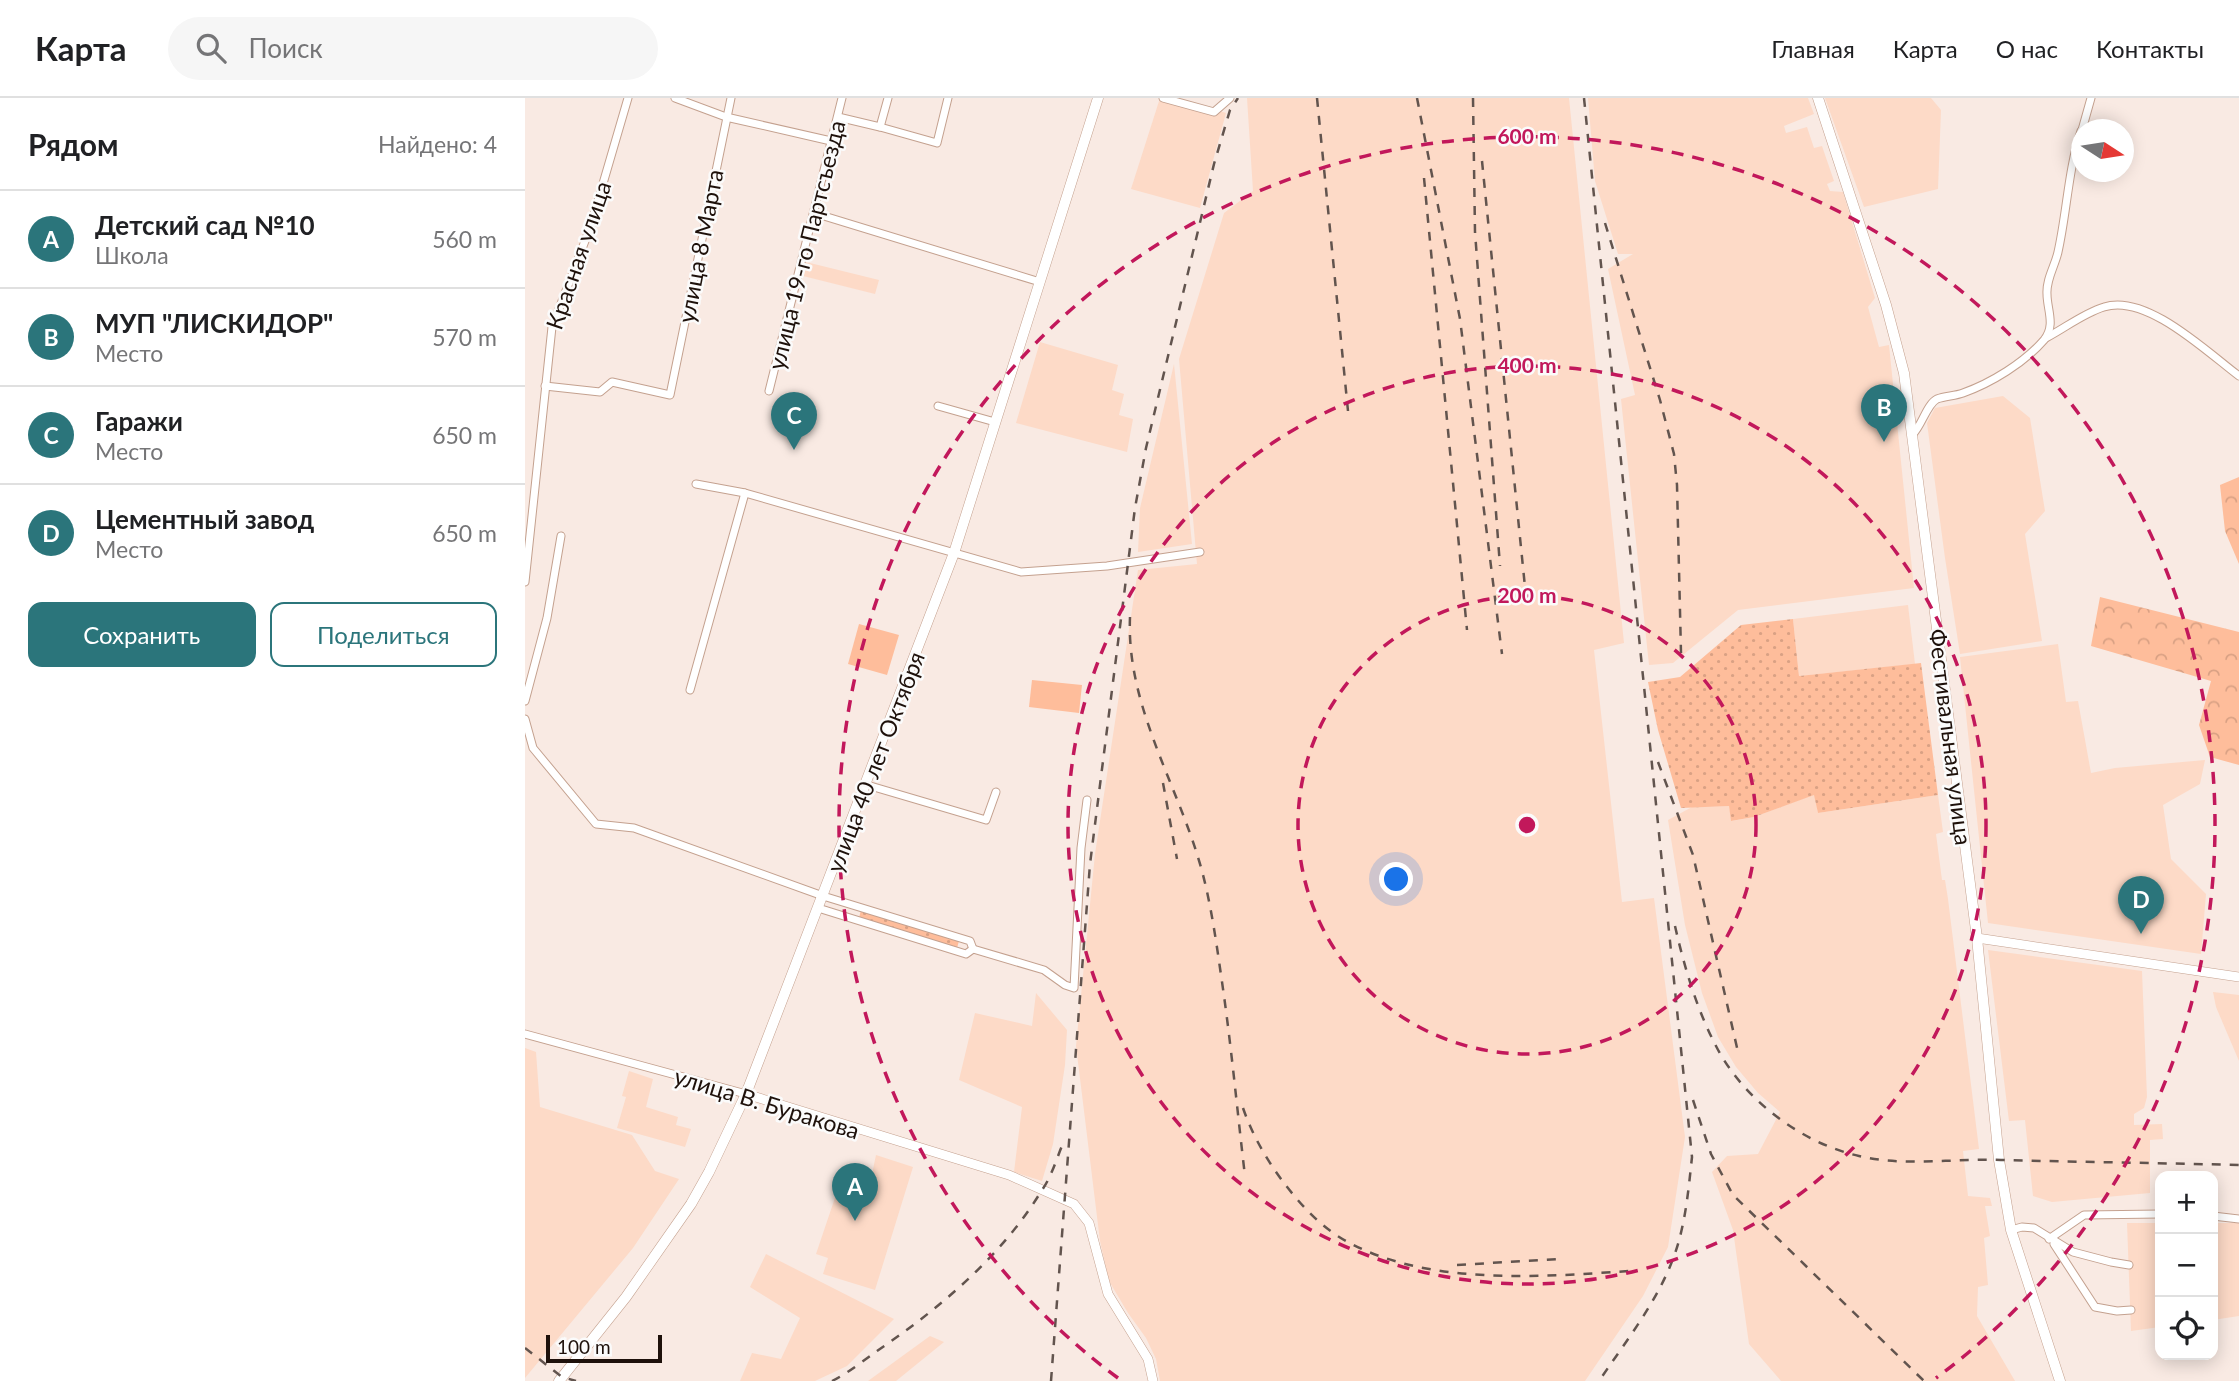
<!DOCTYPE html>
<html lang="ru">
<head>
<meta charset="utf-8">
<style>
  :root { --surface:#fff; --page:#f6f6f6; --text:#202124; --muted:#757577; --line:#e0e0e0; --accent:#2b757b }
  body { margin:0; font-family:Lato,sans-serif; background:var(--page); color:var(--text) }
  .controls { position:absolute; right:21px; bottom:21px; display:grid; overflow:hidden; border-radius:14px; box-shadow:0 4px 18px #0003 }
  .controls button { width:63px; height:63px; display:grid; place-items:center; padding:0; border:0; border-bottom:2px solid var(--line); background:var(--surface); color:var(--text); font:35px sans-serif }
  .compass { position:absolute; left:1546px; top:21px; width:63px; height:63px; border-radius:50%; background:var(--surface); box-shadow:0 4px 18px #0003; rotate:102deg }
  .scale { position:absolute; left:21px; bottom:18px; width:116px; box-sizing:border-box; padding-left:7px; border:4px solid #1e110b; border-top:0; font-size:19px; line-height:24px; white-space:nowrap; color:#1e110b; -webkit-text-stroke:5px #fbfbfb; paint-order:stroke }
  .you { position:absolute; left:872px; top:782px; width:24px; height:24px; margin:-18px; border:5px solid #fff; border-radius:50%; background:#1a73e8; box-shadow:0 0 0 10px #1a73e833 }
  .badge { display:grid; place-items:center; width:46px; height:46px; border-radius:50%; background:var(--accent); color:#fff; font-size:23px; font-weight:700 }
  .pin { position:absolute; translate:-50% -58px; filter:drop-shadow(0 2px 4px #0008) }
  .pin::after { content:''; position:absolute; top:37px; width:24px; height:21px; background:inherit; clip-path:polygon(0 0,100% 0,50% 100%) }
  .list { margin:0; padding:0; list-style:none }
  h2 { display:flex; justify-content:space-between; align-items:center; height:91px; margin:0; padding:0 28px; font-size:30px }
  h2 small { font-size:23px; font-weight:400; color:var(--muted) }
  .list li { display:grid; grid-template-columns:46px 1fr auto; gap:21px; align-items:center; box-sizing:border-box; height:98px; padding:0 28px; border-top:2px solid var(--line) }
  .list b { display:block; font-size:26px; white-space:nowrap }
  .list p { margin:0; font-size:23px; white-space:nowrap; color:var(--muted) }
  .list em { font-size:23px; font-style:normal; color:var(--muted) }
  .actions { display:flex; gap:14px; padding:21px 28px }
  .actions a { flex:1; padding:16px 0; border:2px solid var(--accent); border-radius:14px; text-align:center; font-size:24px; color:var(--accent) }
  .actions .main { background:var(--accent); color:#fff }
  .icon { flex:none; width:38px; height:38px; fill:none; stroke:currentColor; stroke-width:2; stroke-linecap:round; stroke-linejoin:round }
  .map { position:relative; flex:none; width:1714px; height:1283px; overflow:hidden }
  header { display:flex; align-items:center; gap:42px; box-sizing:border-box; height:98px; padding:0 35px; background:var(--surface); border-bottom:2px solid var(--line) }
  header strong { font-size:33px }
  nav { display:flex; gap:38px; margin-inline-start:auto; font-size:24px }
  .search { width:490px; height:63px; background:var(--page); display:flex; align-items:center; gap:18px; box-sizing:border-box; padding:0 24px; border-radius:38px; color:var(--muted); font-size:26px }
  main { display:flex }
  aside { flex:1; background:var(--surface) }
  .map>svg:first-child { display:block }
  .built { fill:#fddac7 }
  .grass { fill:url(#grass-dots) }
  .forest { fill:url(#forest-crowns) }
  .green { fill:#febd9b }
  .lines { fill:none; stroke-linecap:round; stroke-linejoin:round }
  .minor-casing { stroke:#c4a18f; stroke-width:9 }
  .tertiary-casing { stroke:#c4a18f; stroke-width:10 }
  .secondary-casing { stroke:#c4a18f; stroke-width:11 }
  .minor { stroke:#fff; stroke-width:7 }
  .tertiary { stroke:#fff; stroke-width:9 }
  .secondary { stroke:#fff; stroke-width:10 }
  .rail { stroke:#62544e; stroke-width:2.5; stroke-dasharray:9 9; stroke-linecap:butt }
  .ring { fill:none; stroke:#c2185b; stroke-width:3.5; stroke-dasharray:12 9 }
  .labels { text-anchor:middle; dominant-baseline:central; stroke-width:5; stroke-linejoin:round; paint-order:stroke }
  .street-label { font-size:23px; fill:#1e110b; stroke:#fbfbfb }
  .centre { fill:#c2185b; stroke:#fbfbfb; stroke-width:3.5 }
  .ring-label { font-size:21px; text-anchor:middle; font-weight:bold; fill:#c2185b; stroke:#fbfbfb; stroke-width:5; stroke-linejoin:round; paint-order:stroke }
</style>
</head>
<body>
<header>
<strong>Карта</strong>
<div class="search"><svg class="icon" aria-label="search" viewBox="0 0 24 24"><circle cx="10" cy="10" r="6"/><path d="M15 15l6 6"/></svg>Поиск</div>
<nav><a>Главная</a><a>Карта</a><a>О нас</a><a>Контакты</a></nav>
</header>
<main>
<aside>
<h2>Рядом<small>Найдено: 4</small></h2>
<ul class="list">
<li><span class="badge">A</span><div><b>Детский сад №10</b><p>Школа</p></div><em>560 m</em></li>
<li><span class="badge">B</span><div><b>МУП &quot;ЛИСКИДОР&quot;</b><p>Место</p></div><em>570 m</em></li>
<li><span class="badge">C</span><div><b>Гаражи</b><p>Место</p></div><em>650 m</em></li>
<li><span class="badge">D</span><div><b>Цементный завод</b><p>Место</p></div><em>650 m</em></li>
</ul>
<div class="actions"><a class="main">Сохранить</a><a>Поделиться</a></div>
</aside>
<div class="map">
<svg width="1714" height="1283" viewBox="0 0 1714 1283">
  <defs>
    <pattern id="grass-dots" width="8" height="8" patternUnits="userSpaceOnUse" patternTransform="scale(1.75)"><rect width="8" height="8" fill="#febd9b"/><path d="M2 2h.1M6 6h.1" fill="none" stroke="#d9a184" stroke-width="1.8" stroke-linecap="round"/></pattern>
    <pattern id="forest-crowns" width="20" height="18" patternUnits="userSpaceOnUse" patternTransform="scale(1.75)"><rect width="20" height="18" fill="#febd9b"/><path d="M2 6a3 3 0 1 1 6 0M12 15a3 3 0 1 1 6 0" fill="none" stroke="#d9a184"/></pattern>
  </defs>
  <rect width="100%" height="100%" fill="#f9eae3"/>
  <g class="built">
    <polygon points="635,0 651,0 701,15 675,110 606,91"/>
    <polygon points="722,0 1044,0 1099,545 1069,552 1097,804 1129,800 1160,1039 1143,1149 1118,1198 1060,1283 635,1283 631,1261 621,1240 603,1215 584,1183 575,1143 551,948 570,756 613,472 672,466 654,261 699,115 728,93"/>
    <polygon points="1063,0 1283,0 1289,16 1259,28 1261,35 1282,29 1289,50 1297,48 1309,83 1302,86 1305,93 1318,94 1350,200 1343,209 1354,249 1364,247 1389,490 1213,512 1148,565 1124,567 1096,301 1110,297 1083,171 1108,156 1093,156 1070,83"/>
    <polygon points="1300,0 1406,0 1416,12 1413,91 1339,109"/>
    <polygon points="281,164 354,182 350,196 278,178"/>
    <polygon points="515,244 593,267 587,292 599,296 594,317 608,321 602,354 491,325"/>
    <polygon points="649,266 667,446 613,454 615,410"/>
    <polygon points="1478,298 1505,320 1520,413 1500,436 1517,543 1435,556 1420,460 1402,325 1410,310"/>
    <polygon points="1383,507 1390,566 1274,578 1268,521"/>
    <polygon points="1533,546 1541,604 1553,603 1566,675 1590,670 1680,662 1675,686 1638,707 1646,761 1681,796 1676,856 1463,825 1435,559"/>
    <polygon points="1290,696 1293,715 1413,697 1418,734 1411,736 1417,782 1420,782 1423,801 1454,1051 1438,1053 1443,1098 1465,1100 1467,1108 1460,1108 1465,1138 1459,1140 1463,1187 1453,1189 1452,1218 1490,1283 1256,1283 1224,1246 1208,1132 1187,1074 1202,1058 1233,1056 1255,1014 1233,995 1211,969 1193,939 1177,895 1160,827 1143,722 1167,709 1204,708 1207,723 1229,719"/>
    <polygon points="1463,852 1617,873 1622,999 1619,1010 1609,1016 1609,1027 1637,1026 1638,1041 1625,1042 1625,1095 1527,1104 1508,1098 1500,1022 1484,1023"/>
    <polygon points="1688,894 1714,897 1714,963 1691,909"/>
    <polygon points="511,895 542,932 540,967 528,1046 517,1083 489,1074 497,1009 434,982 450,915 507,928"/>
    <polygon points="0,950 11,954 15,1009 107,1037 130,1073 154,1081 108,1150 0,1280"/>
    <polygon points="104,973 128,981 121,1009 153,1019 151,1027 166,1031 160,1049 92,1030 101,999 97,998"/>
    <polygon points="351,1057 388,1069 350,1192 298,1176 303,1160 291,1156 317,1079 345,1086"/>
    <polygon points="1602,1125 1635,1125 1635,1229 1606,1233"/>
    <polygon points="1688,1125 1714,1125 1714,1218 1688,1222"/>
    <polygon points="241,1156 369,1221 322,1268 290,1283 215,1283 227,1255 256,1261 275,1220 225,1189"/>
    <polygon points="405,1238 419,1244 371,1283 343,1283"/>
  </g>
  <g class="grass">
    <polygon points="1268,521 1274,578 1396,565 1413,697 1293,715 1289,697 1229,719 1206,723 1204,708 1156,710 1133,632 1123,584 1155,579 1216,527"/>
    <polygon points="336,812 434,843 432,850 334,820"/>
  </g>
  <g class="forest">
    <polygon points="1714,379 1714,466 1700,433 1695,387"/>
    <polygon points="1575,499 1714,534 1714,667 1685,659 1674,627 1686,583 1566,548"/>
  </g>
  <g class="green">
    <polygon points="334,526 374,537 362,577 323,566"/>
    <polygon points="507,582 557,587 554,615 504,609"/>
  </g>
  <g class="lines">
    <defs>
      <g id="minor">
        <polyline points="150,0 201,19 306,43"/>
        <polyline points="363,0 355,29 412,45 423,0"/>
        <polyline points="638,0 689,14 705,0"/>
        <polyline points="313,19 355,29"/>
        <polyline points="1557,32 1566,0"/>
        <polyline points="289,115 515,184"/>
        <path d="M 1521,240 C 1540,230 1559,215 1579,209 C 1621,195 1682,254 1714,278"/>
        <polyline points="20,288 75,294 87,284 145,297 206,0"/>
        <polyline points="244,293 317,0"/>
        <polyline points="413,308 470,324"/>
        <path d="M 1388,336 C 1397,327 1402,306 1412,301 C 1420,298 1430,298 1438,295 C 1466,285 1499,265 1519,242 C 1531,227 1522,212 1522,196 C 1521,181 1530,168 1533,154 C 1542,114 1543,72 1556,33"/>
        <polyline points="171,386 220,395 496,474 582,468 675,454"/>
        <polyline points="0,484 27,229 65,130 103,0"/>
        <polyline points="165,592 220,395"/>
        <polyline points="0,603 22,520 36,438"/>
        <polyline points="0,621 8,650 71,726 109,730 298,798 445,843 448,851"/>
        <polyline points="342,687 461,722 471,694"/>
        <polyline points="293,810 441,856 448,851 519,872 540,887 549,890 556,750 562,702"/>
        <polyline points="0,936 221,996"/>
        <polyline points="1688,1118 1714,1121"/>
        <polyline points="1486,1132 1497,1129 1509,1130 1548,1154 1586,1164 1604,1167"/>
        <polyline points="1524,1141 1559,1117 1635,1116"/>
        <polyline points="1529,1146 1570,1209 1592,1213 1606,1212"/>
      </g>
      <g id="tertiary">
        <polyline points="1452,840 1714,879"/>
        <polyline points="221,996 484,1077 549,1106 564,1125 583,1196 623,1261 628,1283"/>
      </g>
      <g id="secondary">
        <polyline points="1293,0 1361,207 1379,275 1452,840 1474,1062 1486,1132 1535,1283"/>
        <polyline points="34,1283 101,1199 166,1106 184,1074 221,996 429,455 573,0"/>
      </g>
    </defs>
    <use href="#minor" class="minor-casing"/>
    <use href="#tertiary" class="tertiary-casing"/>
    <use href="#secondary" class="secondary-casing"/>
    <use href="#minor" class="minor"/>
    <use href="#tertiary" class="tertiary"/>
    <use href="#secondary" class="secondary"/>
    <g class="rail">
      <polyline points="792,0 823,313"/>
      <polyline points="892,0 935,221 977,556"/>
      <polyline points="948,0 950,134 975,468"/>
      <path d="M 1059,0 L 1167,1059 C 1163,1096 1160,1132 1146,1166 C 1129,1208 1099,1246 1074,1283"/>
      <polyline points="957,63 1001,499"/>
      <polyline points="899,80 942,532"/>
      <polyline points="1080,125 1135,302 1149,356 1152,387 1156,555"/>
      <path d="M 605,519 C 601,609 654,688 677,773 C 686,807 691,842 696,877 C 706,944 712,1011 720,1078"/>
      <polyline points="1133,664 1168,757 1213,954"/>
      <polyline points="638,685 652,761"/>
      <path d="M 1150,828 C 1159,868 1172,912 1191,948 C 1218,1001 1276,1045 1334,1058 C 1380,1069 1429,1060 1476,1062 C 1555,1064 1635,1065 1714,1067"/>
      <polyline points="1168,1002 1186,1056 1208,1097 1399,1283"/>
      <path d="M 718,1010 C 727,1036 740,1059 756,1081 C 774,1105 794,1128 821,1143 C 902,1188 1015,1179 1104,1173"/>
      <polyline points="932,1167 1033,1161"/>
      <polyline points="0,1250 37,1279 51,1283"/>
      <path d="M 307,1283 C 323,1275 338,1263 352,1253 C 415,1210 477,1158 517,1092 C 527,1078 532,1059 539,1043"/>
      <polyline points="526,1283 565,766 610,410 621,350 689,66 705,12 713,0"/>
    </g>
  </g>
  <g class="ring">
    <circle cx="1002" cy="727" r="229"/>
    <circle cx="1002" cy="727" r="459"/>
    <path d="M593 1280A688 688 0 1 1 1411 1280"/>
  </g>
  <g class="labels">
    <g class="street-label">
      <text transform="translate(281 147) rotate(-76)">улица 19-го Партсъезда</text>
      <text transform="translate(175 148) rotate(-79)">улица 8 Марта</text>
      <text transform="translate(53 157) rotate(-71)">Красная улица</text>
      <text transform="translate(1426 639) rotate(83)">Фестивальная улица</text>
      <text transform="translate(350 664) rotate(-69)">улица 40 лет Октября</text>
      <text transform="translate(242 1005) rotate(17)">улица В. Буракова</text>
    </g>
  </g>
  <circle cx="1002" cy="727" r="10" class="centre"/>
  <g class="ring-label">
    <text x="1002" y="46">600 m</text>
    <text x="1002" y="275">400 m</text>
    <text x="1002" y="505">200 m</text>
  </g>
</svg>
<div class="controls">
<button>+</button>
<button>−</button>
<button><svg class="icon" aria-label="locate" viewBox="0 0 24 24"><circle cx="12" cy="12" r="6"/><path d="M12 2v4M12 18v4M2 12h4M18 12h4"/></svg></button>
</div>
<svg class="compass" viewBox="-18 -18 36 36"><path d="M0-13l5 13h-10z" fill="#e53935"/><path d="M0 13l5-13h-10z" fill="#757577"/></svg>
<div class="scale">100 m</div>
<div class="you"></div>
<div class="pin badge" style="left:330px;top:1123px">A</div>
<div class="pin badge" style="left:1359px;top:344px">B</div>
<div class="pin badge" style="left:269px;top:352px">C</div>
<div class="pin badge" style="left:1616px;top:836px">D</div>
</div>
</main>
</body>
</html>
